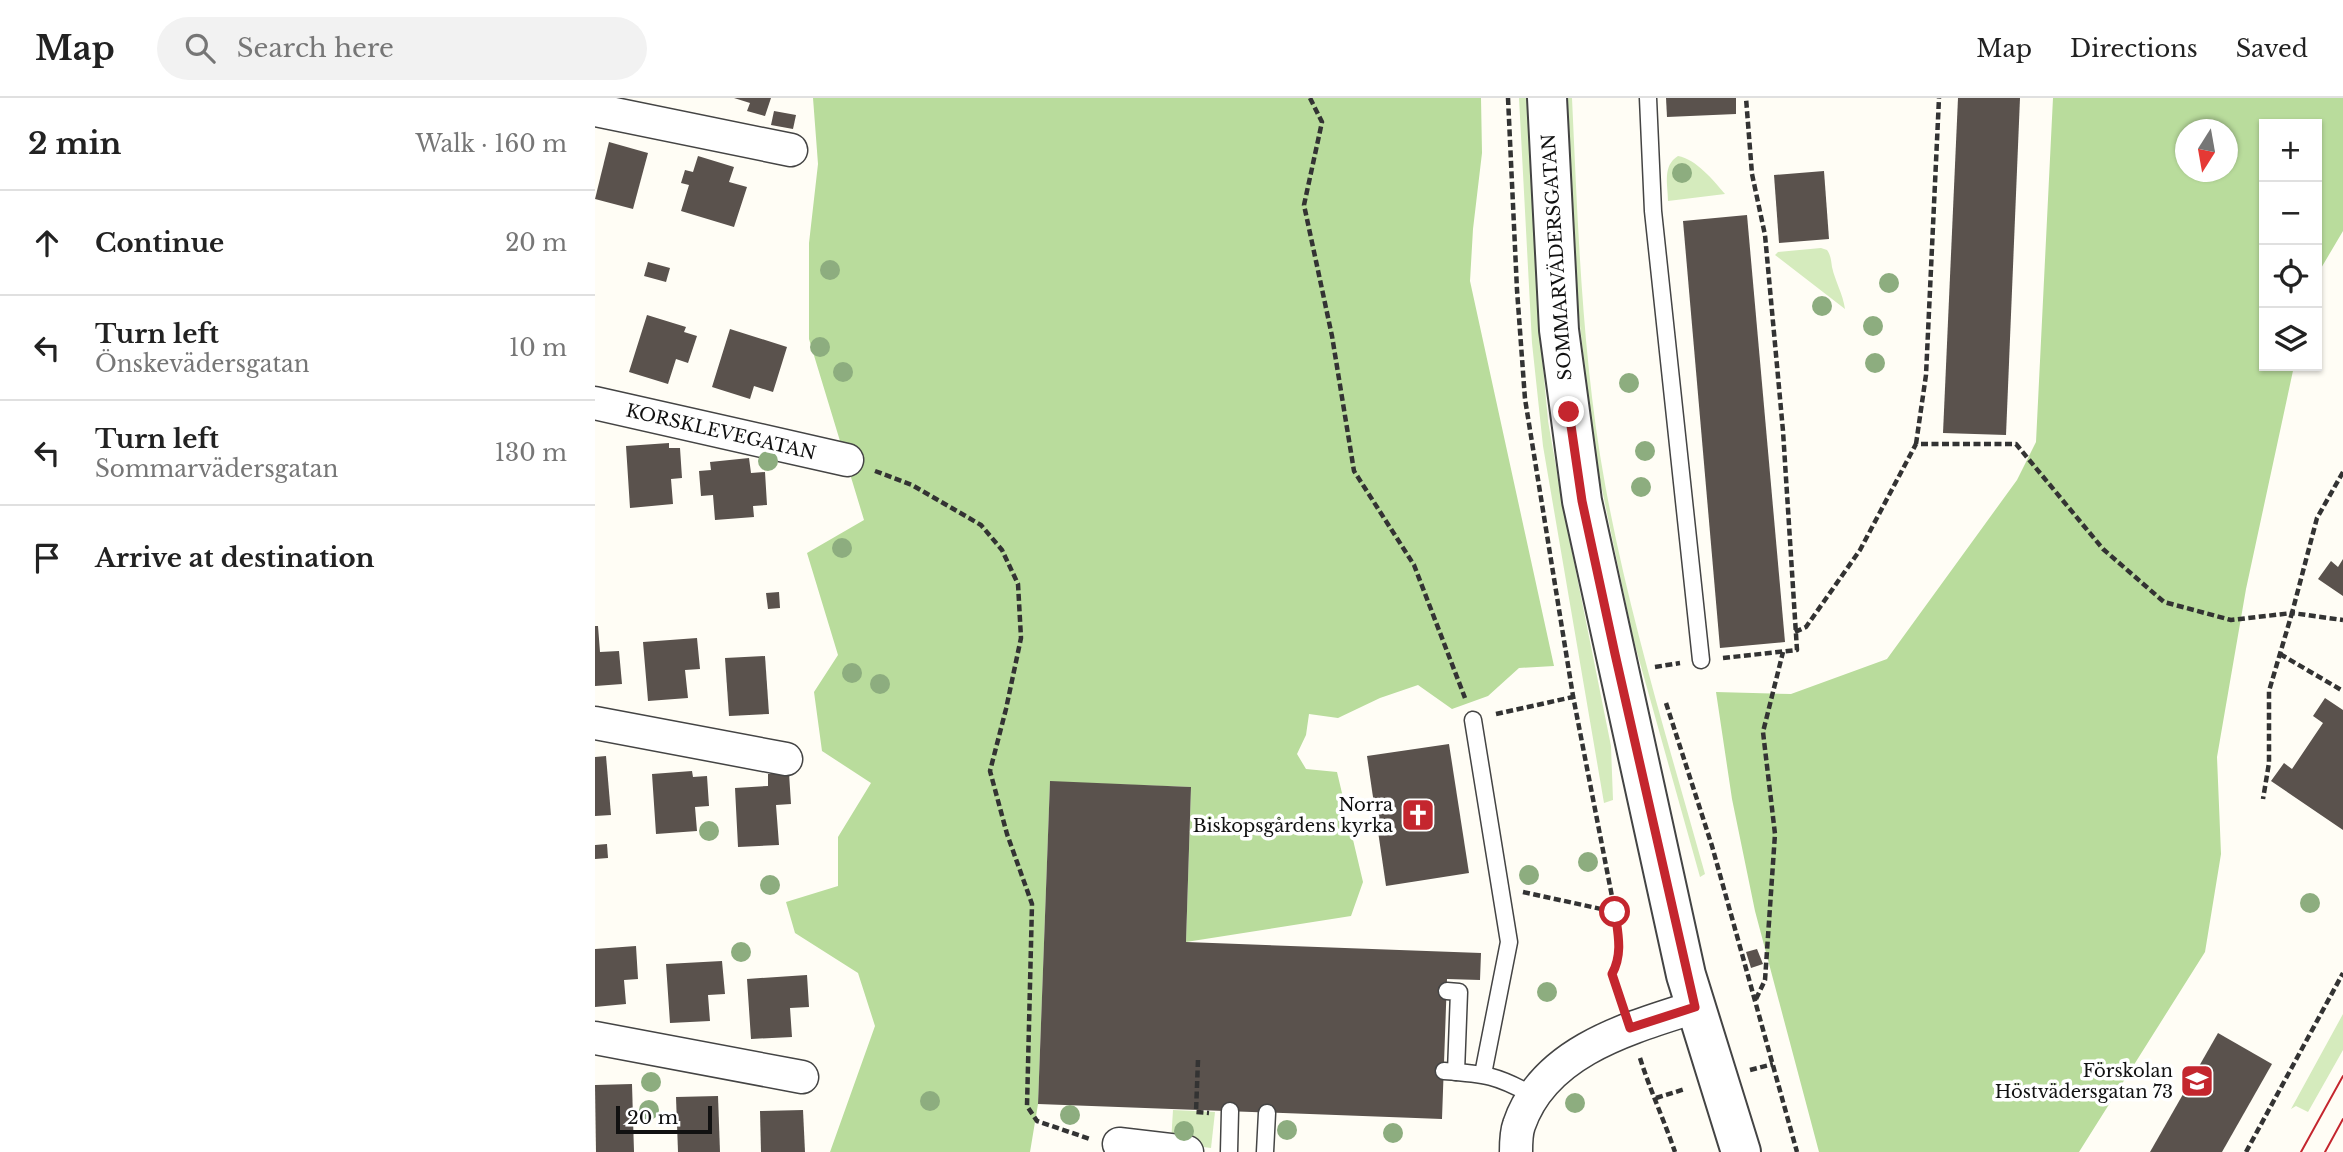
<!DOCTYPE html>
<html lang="en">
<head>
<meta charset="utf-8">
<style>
  :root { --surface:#fff; --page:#f2f2f2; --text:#222; --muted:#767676; --line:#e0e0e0 }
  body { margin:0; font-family:"Libre Baskerville",serif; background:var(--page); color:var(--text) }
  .controls { position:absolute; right:21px; top:21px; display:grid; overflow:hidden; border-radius:0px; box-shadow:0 2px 5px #0004 }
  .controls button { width:63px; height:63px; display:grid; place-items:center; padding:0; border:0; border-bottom:2px solid var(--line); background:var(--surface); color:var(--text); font:35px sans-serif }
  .compass { position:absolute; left:1580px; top:21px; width:63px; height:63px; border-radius:50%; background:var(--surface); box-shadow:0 2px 5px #0004; rotate:191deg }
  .scale { position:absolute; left:21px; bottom:18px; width:96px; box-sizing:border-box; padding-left:7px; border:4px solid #111; border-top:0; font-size:19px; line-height:24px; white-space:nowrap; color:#111; -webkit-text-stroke:5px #fff; paint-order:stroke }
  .stop { position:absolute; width:21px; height:21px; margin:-16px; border:5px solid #c4262e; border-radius:50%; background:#fff }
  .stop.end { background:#c4262e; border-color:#fff; box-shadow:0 2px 7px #0008 }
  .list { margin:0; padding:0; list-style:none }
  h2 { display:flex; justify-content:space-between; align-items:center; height:91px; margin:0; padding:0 28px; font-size:30px }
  h2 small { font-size:23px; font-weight:400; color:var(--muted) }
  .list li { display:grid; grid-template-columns:46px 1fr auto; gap:21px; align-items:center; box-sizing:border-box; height:105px; padding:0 28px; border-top:2px solid var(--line) }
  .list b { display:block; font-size:26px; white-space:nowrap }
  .list p { margin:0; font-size:23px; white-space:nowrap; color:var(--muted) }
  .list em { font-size:23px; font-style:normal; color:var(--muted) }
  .icon { flex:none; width:38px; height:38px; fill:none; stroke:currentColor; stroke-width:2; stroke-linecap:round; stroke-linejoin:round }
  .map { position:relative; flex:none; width:1748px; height:1054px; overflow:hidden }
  header { display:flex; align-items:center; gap:42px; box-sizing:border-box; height:98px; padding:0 35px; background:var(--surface); border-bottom:2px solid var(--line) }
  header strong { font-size:33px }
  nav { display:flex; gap:38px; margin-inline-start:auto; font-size:24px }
  .search { width:490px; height:63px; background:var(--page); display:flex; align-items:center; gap:18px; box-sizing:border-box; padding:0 24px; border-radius:38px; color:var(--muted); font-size:26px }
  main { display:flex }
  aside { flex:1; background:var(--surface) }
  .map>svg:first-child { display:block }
  .green { fill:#d5ebbd }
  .forest { fill:#b9dc9c; fill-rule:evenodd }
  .building { fill:#5a524d }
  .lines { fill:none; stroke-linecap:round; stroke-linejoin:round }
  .service-casing { stroke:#444; stroke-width:19 }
  .minor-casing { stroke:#444; stroke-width:35 }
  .tertiary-casing { stroke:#444; stroke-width:42 }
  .path { stroke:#333; stroke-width:4.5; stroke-dasharray:7 3.5; stroke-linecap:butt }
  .service { stroke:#fff; stroke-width:16 }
  .minor { stroke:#fff; stroke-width:32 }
  .tertiary { stroke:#fff; stroke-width:38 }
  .tram { stroke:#c4262e; stroke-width:2 }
  .tree { fill:#8dad7f }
  .route { stroke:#c4262e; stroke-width:9 }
  .labels { text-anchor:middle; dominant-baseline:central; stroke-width:7; stroke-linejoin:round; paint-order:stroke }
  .street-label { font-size:18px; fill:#111; stroke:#fff }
  .poi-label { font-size:18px; fill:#111; stroke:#fff; text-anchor:end }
</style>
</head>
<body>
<header>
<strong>Map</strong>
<div class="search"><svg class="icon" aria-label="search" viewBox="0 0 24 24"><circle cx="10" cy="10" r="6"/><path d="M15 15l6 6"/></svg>Search here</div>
<nav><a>Map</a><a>Directions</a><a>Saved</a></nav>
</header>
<main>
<aside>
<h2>2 min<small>Walk · 160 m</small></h2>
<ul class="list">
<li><svg class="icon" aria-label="ahead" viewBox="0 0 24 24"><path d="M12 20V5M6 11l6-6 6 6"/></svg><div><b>Continue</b></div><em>20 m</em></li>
<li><svg class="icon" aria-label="left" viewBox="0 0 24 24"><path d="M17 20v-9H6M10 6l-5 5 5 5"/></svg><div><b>Turn left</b><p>Önskevädersgatan</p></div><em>10 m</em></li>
<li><svg class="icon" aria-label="left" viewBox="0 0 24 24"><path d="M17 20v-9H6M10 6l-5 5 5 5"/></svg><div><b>Turn left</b><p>Sommarvädersgatan</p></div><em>130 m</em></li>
<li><svg class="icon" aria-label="arrive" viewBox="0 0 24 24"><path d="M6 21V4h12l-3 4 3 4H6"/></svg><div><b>Arrive at destination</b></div></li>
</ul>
</aside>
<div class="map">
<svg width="1748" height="1054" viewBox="0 0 1748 1054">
  <rect width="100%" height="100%" fill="#fffdf5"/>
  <g class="green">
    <polygon points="924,0 933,0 943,213 953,323 969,414 1016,648 1018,702 1009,705 948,348 937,245"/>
    <path d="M 971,0 L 977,0 C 983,129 987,259 1010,386 C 1034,518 1074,647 1110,776 L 1105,779 L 1038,540 L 999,353 L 980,183 Z"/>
    <path d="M 1083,58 C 1101,61 1118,82 1130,96 L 1073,103 C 1073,86 1067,68 1083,58 Z"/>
    <path d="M 1226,150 L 1232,152 C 1236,158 1236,162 1237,169 C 1240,183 1248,196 1250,211 L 1180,157 L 1183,154 Z"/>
    <polygon points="1748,916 1748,952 1713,1014 1701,1008 1696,1011"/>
    <polygon points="578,1012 620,1014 616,1050 576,1045"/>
  </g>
  <g class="forest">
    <polygon points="218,0 886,0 887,55 878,131 875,183 959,568 924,570 893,598 857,611 823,587 785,600 743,620 714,616 711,637 702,656 711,671 742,674 768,784 756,818 591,844 596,689 455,684 443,1006 435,1054 235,1054 280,928 263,875 200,835 191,804 243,788 243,739 276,685 227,653 219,594 243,557 212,455 269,422 214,241 214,145 223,66"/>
    <path d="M 1458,0 L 1748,0 L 1748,133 L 1722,177 L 1722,26 L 1669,26 L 1669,268 L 1699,268 L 1651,491 L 1622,659 L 1626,756 L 1610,854 L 1484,1054 L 1224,1054 L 1160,813 L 1137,701 L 1121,594 L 1196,596 L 1292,561 L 1422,382 L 1441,344 ZM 1590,32 L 1632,32 L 1632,74 L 1590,74 Z"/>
  </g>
  <g class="building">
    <polygon points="139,0 176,0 170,18 152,13 155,5"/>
    <polygon points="1071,0 1141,0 1141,16 1072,19"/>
    <polygon points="1363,0 1425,0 1411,337 1348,335"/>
    <polygon points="179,13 201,17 198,31 176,27"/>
    <polygon points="14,44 53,55 38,111 0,101"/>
    <polygon points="103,58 139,69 134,84 152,89 139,129 86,113 94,87 86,85 90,72 98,74"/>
    <polygon points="1229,73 1234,141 1184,145 1179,77"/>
    <polygon points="1152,117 1190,544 1125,550 1088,123"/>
    <polygon points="53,164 75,170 71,184 49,178"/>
    <polygon points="52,217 91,229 89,234 102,238 93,265 81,261 73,286 34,274"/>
    <polygon points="135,231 192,249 178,294 159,288 155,301 117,289"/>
    <polygon points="74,345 74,350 85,350 87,380 76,381 78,406 35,410 31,348"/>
    <polygon points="154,360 156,375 170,374 172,407 158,408 159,419 120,422 118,397 106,398 104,373 116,372 115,364"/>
    <polygon points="1748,461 1748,498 1723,481 1736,463 1743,469"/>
    <polygon points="184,494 185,510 173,511 171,495"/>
    <polygon points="0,528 3,528 5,554 24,553 27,586 0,588"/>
    <polygon points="102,540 105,571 90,572 93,600 53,603 48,544"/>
    <polygon points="170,558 174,616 134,618 130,560"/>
    <polygon points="1730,600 1748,612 1748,732 1676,683 1689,665 1697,671 1728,625 1718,618"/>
    <polygon points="854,646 874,775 791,788 772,658"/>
    <polygon points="11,658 16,717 0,718 0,659"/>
    <polygon points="97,673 98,679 112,678 114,708 100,709 102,733 61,736 57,676"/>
    <polygon points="194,675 196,706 181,707 184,747 143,749 140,690 173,688 173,676"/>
    <polygon points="455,683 596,689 591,844 886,855 885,882 852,881 847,1021 443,1006"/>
    <polygon points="12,746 13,760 0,761 0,747"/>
    <polygon points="41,848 43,881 29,882 31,906 0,909 0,851"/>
    <polygon points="1162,851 1168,866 1156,870 1151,854"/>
    <polygon points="127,863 130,896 113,897 115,923 75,925 71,866"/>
    <polygon points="212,877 214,909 195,910 197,939 156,941 152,881"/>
    <polygon points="1623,935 1677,966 1627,1054 1555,1054"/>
    <polygon points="37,986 39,1054 1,1054 0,987"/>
    <polygon points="123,998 125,1054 83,1054 81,999"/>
    <polygon points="208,1012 210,1054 166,1054 165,1013"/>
  </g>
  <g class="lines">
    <defs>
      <g id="service">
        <polyline points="1053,0 1058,113 1106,562"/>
        <polyline points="878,622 914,844 888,976"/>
        <polyline points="852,893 864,894 861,974"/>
        <path d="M 849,973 C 890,976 902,977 939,998"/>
        <polyline points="634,1054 635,1013"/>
        <polyline points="670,1054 672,1015"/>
      </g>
      <g id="minor">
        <polyline points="0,12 196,52"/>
        <polyline points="0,305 252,362"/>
        <polyline points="0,625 191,661"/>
        <polyline points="0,940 207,979"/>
        <polyline points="524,1046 592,1054"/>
        <path d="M 921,1054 C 921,1046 921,1035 924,1027 C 949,953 1034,930 1100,909"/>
      </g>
      <polyline id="tertiary" points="952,0 964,232 987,403 1091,877 1146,1054"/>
    </defs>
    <use href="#service" class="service-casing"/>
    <use href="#minor" class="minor-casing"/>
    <use href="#tertiary" class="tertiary-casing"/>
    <g class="path">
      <polyline points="715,0 727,24 709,107 737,238 759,373 819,467 870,600"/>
      <polyline points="913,0 922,192 930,301 978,598 1020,814 1025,852 1022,867 1017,876 1026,902"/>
      <polyline points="1321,346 1331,277 1344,0"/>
      <polyline points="280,373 317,387 386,427 407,452 423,486 426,540 411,611 395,673 412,736 437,806 432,1008 442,1023 495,1041"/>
      <polyline points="1748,374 1722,420 1697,515 1748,522"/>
      <polyline points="1200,534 1211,529 1265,452 1321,346 1421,346 1508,451 1569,504 1636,522 1697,515 1674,593 1674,665 1668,701"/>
      <polyline points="1685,556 1748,593"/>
      <polyline points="1128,560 1202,552 1188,333 1170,137 1157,76 1151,0"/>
      <polyline points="1060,569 1085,565"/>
      <polyline points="1071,605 1117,748 1202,1054"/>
      <polyline points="901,616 978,599"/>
      <polyline points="928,794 1020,814"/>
      <polyline points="1161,901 1170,882 1180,736 1168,634 1188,554"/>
      <path d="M 1045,960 C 1055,992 1069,1022 1080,1054"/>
      <polyline points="603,962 601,1014 614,1015"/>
      <polyline points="1155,972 1178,966"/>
      <polyline points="1061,1000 1090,991"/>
      <polyline points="1651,1054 1748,875"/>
    </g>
    <use href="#service" class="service"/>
    <use href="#minor" class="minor"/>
    <use href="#tertiary" class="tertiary"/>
    <g class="tram">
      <polyline points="1706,1054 1748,978"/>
      <polyline points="1730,1054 1748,1021"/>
    </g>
  </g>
  <g class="tree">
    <circle cx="1087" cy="75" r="10"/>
    <circle cx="235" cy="172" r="10"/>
    <circle cx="1294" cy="185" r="10"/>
    <circle cx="1227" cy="208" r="10"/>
    <circle cx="1278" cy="228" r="10"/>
    <circle cx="225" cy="249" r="10"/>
    <circle cx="1280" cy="265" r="10"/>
    <circle cx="248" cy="274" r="10"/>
    <circle cx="1034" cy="285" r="10"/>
    <circle cx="1050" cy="353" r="10"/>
    <circle cx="173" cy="363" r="10"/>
    <circle cx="1046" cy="389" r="10"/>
    <circle cx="247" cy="450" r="10"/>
    <circle cx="257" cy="575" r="10"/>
    <circle cx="285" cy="586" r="10"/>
    <circle cx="114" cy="733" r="10"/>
    <circle cx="993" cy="764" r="10"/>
    <circle cx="934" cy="777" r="10"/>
    <circle cx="175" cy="787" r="10"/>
    <circle cx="1715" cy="805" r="10"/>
    <circle cx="146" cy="854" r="10"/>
    <circle cx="952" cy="894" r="10"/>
    <circle cx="56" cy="984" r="10"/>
    <circle cx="335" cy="1003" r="10"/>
    <circle cx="980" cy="1005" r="10"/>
    <circle cx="54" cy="1012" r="10"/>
    <circle cx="475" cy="1017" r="10"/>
    <circle cx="692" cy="1032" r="10"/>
    <circle cx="589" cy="1033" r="10"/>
    <circle cx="798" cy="1035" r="10"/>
  </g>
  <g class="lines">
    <path class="route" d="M 974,314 L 987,403 L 1020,556 L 1100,909 L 1035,930 L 1017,876 C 1028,856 1023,836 1020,814"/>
  </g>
  <defs>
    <symbol id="church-square" viewBox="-11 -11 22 22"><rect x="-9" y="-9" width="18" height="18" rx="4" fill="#c4262e" stroke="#fff"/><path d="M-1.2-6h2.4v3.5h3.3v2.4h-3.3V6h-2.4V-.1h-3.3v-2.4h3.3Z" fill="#fff"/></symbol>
    <symbol id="school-square" viewBox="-11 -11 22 22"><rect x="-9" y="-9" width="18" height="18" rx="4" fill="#c4262e" stroke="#fff"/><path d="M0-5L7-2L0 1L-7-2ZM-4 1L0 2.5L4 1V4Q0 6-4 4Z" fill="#fff"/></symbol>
  </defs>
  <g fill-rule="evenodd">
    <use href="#church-square" x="804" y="698" width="38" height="38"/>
    <use href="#school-square" x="1583" y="964" width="38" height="38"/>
  </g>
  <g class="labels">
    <g class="street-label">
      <text transform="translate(962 159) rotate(-94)">SOMMARVÄDERSGATAN</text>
      <text transform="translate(126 334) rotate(13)">KORSKLEVEGATAN</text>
    </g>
    <g class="poi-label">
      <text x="798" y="707">Norra<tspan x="798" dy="21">Biskopsgårdens kyrka</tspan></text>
      <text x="1578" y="973">Förskolan<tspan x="1578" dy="21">Höstvädersgatan 73</tspan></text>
    </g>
  </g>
</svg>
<div class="controls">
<button>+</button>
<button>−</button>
<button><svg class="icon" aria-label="locate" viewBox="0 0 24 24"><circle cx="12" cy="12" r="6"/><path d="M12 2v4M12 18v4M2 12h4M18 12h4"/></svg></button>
<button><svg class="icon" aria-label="layers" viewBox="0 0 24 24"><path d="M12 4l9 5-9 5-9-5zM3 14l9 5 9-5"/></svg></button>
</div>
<svg class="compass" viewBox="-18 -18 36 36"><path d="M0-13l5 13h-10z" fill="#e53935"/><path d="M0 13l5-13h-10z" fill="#767676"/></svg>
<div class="scale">20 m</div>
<div class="stop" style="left:1020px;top:814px"></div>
<div class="stop end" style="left:974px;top:314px"></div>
</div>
</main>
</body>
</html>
